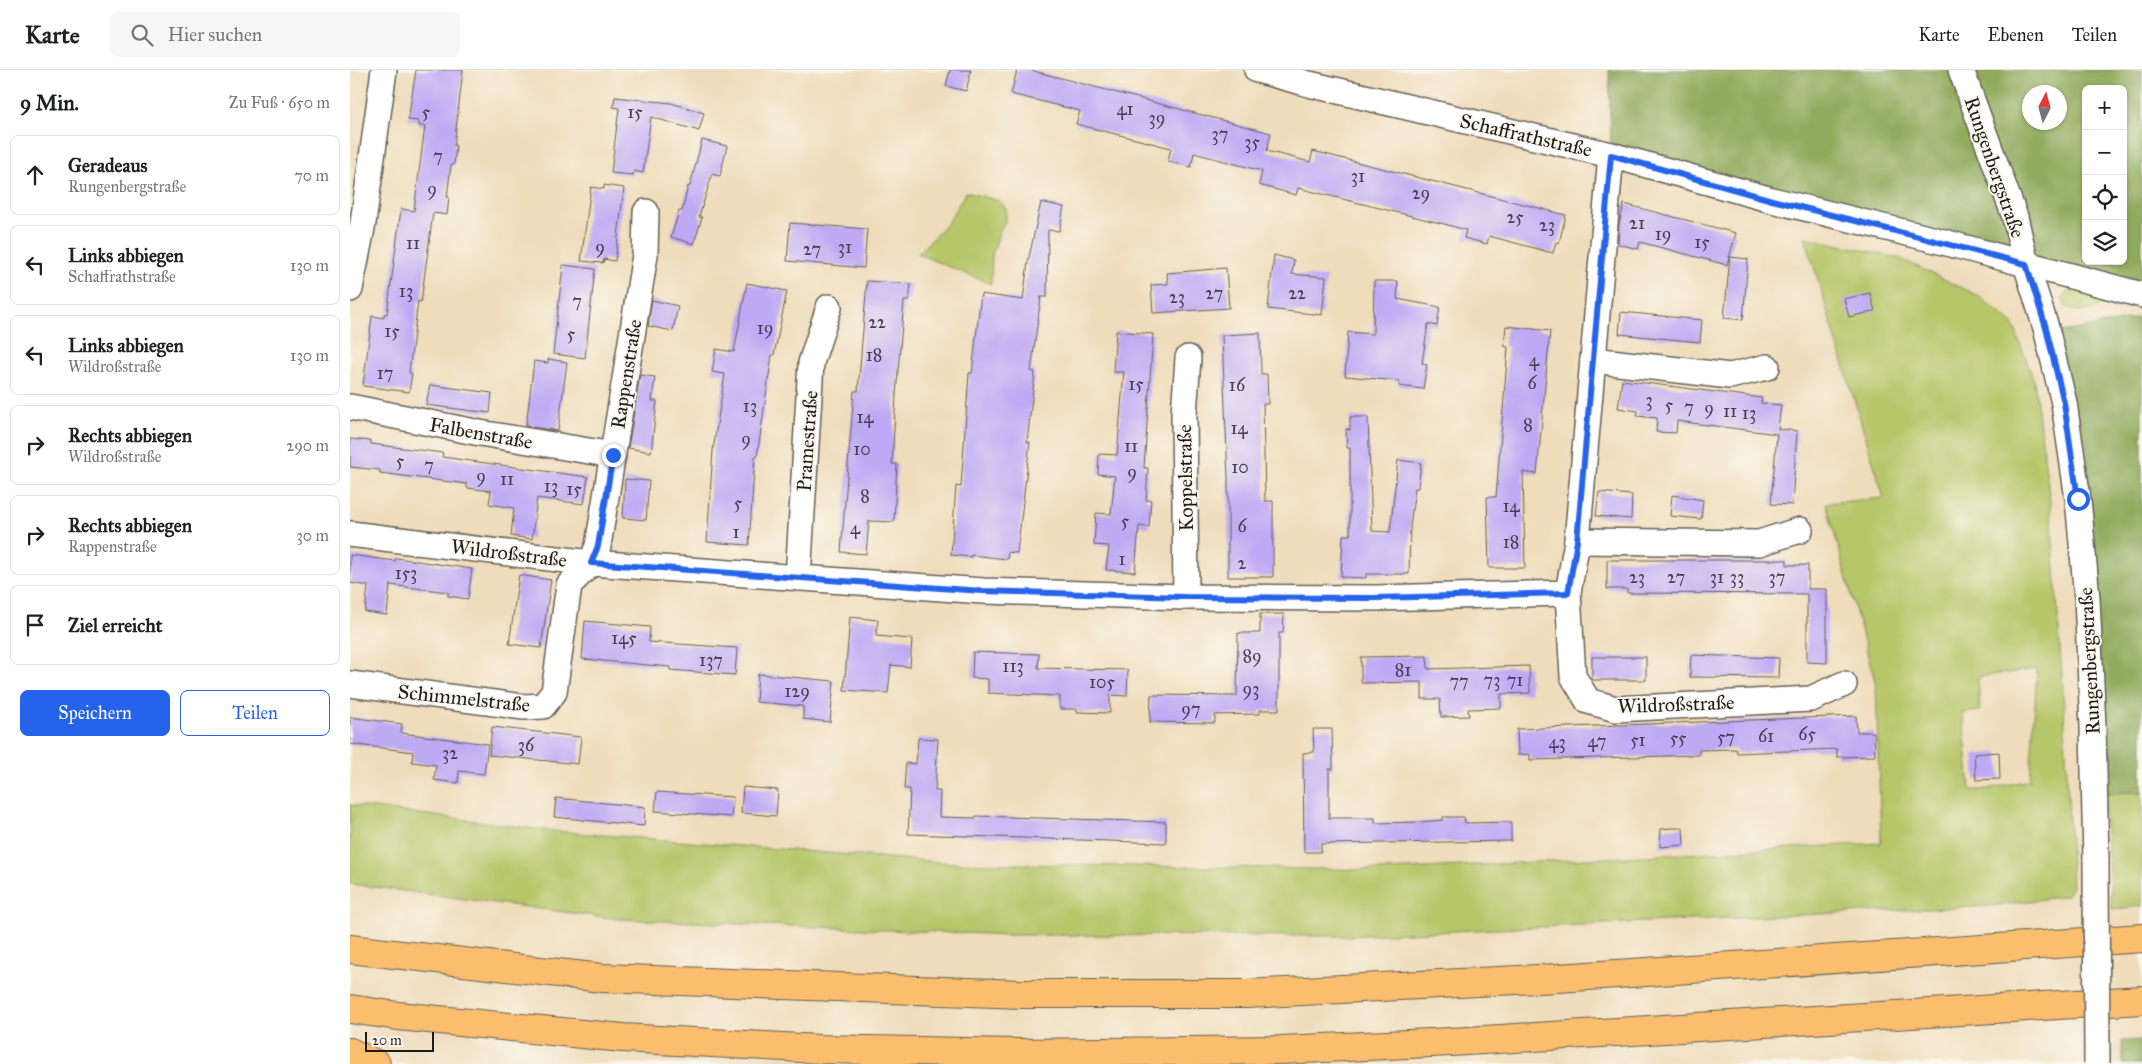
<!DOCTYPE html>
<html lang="de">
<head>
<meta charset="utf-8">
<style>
  :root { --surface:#fff; --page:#f6f6f6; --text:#202124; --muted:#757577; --line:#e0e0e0; --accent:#2563eb }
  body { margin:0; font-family:"IM FELL Great Primer",serif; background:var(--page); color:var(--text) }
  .controls { position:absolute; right:15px; top:15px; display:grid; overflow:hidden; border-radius:8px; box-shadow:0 1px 4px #0004 }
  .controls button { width:45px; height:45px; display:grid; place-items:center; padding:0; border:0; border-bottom:1px solid var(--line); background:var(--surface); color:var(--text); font:25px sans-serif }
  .compass { position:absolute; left:1672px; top:15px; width:45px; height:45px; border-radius:50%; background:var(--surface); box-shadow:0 1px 4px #0004; rotate:6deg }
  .scale { position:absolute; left:15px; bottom:12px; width:69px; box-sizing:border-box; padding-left:5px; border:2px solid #1c1c1c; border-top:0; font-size:14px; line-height:18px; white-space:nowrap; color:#1c1c1c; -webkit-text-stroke:4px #fbf7ec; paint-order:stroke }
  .stop { position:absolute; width:15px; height:15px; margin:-11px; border:4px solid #2563eb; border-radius:50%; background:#fff }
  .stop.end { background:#2563eb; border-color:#fff; box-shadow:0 1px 5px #0008 }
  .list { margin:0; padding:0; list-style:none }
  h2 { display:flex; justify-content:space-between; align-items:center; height:65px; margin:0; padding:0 20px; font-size:21px }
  h2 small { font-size:16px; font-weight:400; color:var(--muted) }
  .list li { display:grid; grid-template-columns:32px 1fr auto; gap:15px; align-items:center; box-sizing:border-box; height:80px; margin:0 10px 10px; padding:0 10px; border:1px solid var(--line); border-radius:8px }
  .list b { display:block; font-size:19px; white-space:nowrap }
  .list p { margin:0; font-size:16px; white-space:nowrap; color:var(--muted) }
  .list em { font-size:16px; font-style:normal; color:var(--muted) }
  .actions { display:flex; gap:10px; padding:15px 20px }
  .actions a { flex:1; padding:11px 0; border:1px solid var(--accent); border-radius:8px; text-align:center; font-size:18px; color:var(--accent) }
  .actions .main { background:var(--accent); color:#fff }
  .icon { flex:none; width:28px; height:28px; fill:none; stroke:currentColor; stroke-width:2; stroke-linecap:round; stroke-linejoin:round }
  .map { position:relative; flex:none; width:1792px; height:994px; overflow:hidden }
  header { display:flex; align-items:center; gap:30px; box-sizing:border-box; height:70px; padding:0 25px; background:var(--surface); border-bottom:1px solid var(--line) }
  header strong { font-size:24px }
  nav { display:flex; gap:28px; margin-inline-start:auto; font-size:18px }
  .search { width:350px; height:45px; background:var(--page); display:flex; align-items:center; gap:12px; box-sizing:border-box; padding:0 18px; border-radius:8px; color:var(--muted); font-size:19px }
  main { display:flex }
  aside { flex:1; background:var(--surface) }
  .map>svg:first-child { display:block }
  .green { fill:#b6c669; stroke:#697142; fill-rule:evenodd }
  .forest { fill:#90ab5d; stroke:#56643c; fill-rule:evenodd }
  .building { fill:#bea9f4 }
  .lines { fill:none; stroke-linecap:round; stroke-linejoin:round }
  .minor-casing { stroke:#665f53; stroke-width:28 }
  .highway-casing { stroke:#665f53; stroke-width:30 }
  .minor { stroke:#fff; stroke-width:25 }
  .highway { stroke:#fabe6e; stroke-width:28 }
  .minor-bridge-casing { stroke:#665f53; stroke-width:28; stroke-linecap:butt }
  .minor-bridge { stroke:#fff; stroke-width:25 }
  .route { stroke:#2563eb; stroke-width:6 }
  .labels { text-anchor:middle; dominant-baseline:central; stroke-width:4; stroke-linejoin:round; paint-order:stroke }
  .number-label { font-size:18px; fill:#443f52 }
  .street-label { font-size:20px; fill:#1c1c1c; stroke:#fbf7ec }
</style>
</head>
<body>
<header>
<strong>Karte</strong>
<div class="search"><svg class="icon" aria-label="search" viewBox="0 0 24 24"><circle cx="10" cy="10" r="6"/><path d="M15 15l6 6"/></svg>Hier suchen</div>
<nav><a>Karte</a><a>Ebenen</a><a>Teilen</a></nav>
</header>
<main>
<aside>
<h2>9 Min.<small>Zu Fuß · 650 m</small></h2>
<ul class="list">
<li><svg class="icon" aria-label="ahead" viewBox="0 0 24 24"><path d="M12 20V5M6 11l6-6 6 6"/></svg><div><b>Geradeaus</b><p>Rungenbergstraße</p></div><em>70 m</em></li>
<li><svg class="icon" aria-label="left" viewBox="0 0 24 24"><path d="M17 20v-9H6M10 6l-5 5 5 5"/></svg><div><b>Links abbiegen</b><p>Schaffrathstraße</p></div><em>130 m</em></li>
<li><svg class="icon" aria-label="left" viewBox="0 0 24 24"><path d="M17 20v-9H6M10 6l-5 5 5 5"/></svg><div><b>Links abbiegen</b><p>Wildroßstraße</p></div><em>130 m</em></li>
<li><svg class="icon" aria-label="right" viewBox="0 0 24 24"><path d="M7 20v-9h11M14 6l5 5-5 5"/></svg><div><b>Rechts abbiegen</b><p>Wildroßstraße</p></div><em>290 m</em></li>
<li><svg class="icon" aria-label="right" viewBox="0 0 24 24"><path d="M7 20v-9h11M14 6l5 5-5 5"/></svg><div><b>Rechts abbiegen</b><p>Rappenstraße</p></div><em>30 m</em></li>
<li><svg class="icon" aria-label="arrive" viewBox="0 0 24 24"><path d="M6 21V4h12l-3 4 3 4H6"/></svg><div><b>Ziel erreicht</b></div></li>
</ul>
<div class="actions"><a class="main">Speichern</a><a>Teilen</a></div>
</aside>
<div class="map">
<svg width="1792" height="994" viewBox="0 0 1792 994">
  <rect width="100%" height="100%" fill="#fbf7ec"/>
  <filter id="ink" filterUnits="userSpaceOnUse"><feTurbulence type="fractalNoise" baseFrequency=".02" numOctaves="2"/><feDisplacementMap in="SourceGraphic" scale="10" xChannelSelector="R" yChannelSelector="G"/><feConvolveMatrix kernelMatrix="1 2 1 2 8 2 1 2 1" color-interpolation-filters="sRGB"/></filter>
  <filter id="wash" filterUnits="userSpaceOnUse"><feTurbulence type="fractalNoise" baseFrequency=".0096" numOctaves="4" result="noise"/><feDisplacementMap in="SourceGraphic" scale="20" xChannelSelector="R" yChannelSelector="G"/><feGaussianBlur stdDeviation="1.12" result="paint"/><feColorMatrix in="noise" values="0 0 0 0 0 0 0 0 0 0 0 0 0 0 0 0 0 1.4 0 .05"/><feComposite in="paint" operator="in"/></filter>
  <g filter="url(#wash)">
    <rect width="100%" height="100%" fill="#eedcba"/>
    <g class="green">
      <polygon points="616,122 650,131 656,139 656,149 649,163 642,185 641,214 568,184 598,152"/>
      <path d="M 1455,167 L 1549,188 L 1627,225 L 1663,254 L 1684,311 L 1701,439 L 1714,638 L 1722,818 L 1716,826 L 1642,836 L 995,866 L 661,865 L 268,849 L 0,814 L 0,735 L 203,761 L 603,793 L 1037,800 L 1531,773 L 1526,615 L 1476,433 L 1534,428 ZM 1687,599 L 1680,710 L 1632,720 L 1620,720 L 1613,643 L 1630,641 L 1628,607 Z"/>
      <polygon points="1727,218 1771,230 1732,242 1716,237 1712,228 1718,221"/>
      <polygon points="1792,722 1792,836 1762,839 1753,723"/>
    </g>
    <g class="forest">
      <path d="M 1259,0 L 1792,0 L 1792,221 L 1261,85 ZM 1736,19 L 1773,19 L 1773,191 L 1736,191 ZM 1680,22 L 1710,22 L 1710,52 L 1680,52 Z"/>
      <polygon points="1792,247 1792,722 1753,723 1707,263"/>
      <polygon points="1792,970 1792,994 1772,994 1772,971"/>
    </g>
    <g id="blocks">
      <g class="building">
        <polygon points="66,0 113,0 104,76 106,76 104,95 101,95 97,127 99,127 97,145 83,143 71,232 68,231 59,303 62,303 59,322 13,316 22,246 34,248 34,244 37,244 51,139 64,141 75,56 69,56 69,51 58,50"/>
        <polygon points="600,0 621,0 616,21 596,16"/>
        <polygon points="667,0 680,0 921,63 917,81 960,92 963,81 1216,145 1209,173 1206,172 1203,183 1139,166 1137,174 1114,168 1116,160 1094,154 948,118 946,125 909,115 912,101 844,83 841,97 818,91 821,78 726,54 730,41 661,24"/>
        <polygon points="265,27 321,33 354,43 349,61 301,47 293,103 284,101 283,105 261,103 269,38 263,37"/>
        <polygon points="352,70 377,76 370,106 362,104 349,147 352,147 344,174 321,167 329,141 332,141 338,116 340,116"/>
        <polygon points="254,115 274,118 265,191 254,189 253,193 231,191 241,117 254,119"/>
        <polygon points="691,132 714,137 709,161 698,160 697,227 691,227 681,301 685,302 677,372 680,372 677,398 667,483 658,482 657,489 621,485 621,487 601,485 606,416 611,417 619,303 622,303 631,224 673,230 678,192"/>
        <polygon points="1274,134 1386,163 1377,195 1290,172 1288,179 1268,174 1269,154"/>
        <polygon points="440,153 517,159 514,198 437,191"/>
        <polygon points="924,185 944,190 942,204 976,207 972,245 918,239"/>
        <polygon points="1380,187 1398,189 1393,250 1374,248"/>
        <polygon points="213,195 245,199 235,288 203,284"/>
        <polygon points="876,198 879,238 803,243 801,215 818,214 817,203"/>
        <polygon points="517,211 561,214 559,231 554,231 546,325 542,394 547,394 544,452 519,451 516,484 491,482 504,321 508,321"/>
        <polygon points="1024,211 1048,211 1047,229 1090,237 1087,256 1078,254 1072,293 1077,294 1073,319 1049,316 1049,311 995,306 998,262 1023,264"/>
        <polygon points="397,213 437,221 424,285 422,285 407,387 405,386 399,475 357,472 363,380 375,304 362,302 366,279 384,282"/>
        <polygon points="1520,223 1525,241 1499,247 1494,229"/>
        <polygon points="302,230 328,236 323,261 298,256"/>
        <polygon points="1271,242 1352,250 1350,272 1269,264"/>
        <polygon points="1156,256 1200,261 1187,404 1173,402 1175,498 1139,498 1137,427 1146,427 1158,277 1154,276"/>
        <polygon points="766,261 803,264 794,398 798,398 796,430 801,430 799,457 789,456 785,502 756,500 759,476 744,475 746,443 761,444 765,406 748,404 749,384 767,385 774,302 763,302"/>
        <polygon points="910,263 911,304 917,304 918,334 913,334 915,431 923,431 923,507 878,507 878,409 872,265"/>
        <polygon points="198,289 217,292 208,361 176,356 184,291 198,293"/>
        <polygon points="290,305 305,307 302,331 307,331 301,382 278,378"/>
        <polygon points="1272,310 1412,328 1411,333 1431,335 1428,359 1447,361 1442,435 1421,434 1427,364 1327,351 1326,363 1306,362 1307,348 1287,346 1288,341 1268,338"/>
        <polygon points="80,315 142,323 140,343 76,335"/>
        <polygon points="1000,347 1018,347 1022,461 1040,462 1048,390 1071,393 1068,418 1065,418 1060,457 1059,504 1016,504 1016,508 991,507 993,465 1000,465 1000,378 997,378 996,359 1000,360"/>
        <polygon points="0,369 21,371 21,374 93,383 92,387 238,407 234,434 187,428 182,469 161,466 164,438 139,434 141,421 117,418 117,414 30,403 30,400 0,397"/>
        <polygon points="275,409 299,411 296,450 273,448"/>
        <polygon points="1249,422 1282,425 1281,449 1246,446"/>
        <polygon points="1322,425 1353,430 1351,449 1320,446"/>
        <polygon points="0,485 45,491 46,488 122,499 118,529 98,526 98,522 40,515 37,545 15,542 18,516 0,513"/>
        <polygon points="1257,490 1437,490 1437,495 1458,495 1458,519 1477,519 1477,593 1457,592 1457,524 1277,523 1277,519 1257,519"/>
        <polygon points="169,505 201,510 191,578 159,574"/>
        <polygon points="910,544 934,544 933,563 929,563 929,640 910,640 910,644 865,645 865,653 800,652 801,625 887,626 888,563 910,563"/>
        <polygon points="500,547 528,550 526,566 562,569 560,597 541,595 538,623 494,620"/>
        <polygon points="235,551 300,557 299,572 387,578 385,605 320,600 320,597 232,589"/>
        <polygon points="623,582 689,584 688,598 778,600 777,626 760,625 760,643 727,642 727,639 710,639 710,626 638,623 638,609 622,608"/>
        <polygon points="1341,585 1429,588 1428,608 1340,607"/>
        <polygon points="1077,586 1078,599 1179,596 1180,623 1151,624 1151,638 1118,639 1119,646 1091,647 1090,629 1072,629 1072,612 1011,613 1011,587"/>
        <rect x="1242" y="587" width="54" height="23"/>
        <polygon points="408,604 484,611 480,652 453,649 453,636 406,632"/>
        <polygon points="1506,646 1507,662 1524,662 1525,686 1487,687 1487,679 1387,683 1386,679 1349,680 1349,685 1180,690 1180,684 1168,685 1167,659"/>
        <polygon points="0,647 52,654 51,663 138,674 134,704 109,701 108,713 84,710 86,695 62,692 63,682 0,674"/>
        <polygon points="142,657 231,667 228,694 139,685"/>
        <polygon points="963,659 982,659 983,699 979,699 979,748 1025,748 1025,753 1070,752 1093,750 1093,747 1114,747 1115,753 1161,752 1161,771 971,774 971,782 954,782 953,683 964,682"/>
        <polygon points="568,668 588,669 585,721 590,721 589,747 626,748 626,746 816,752 816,773 558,764 560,719 554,719 556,693 566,694"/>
        <polygon points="1649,682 1650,709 1626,710 1624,684"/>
        <polygon points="393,717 428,720 426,746 391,743"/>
        <polygon points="307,722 383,727 381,747 305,741"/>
        <polygon points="206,728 295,737 294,756 204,747"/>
        <polygon points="1321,758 1333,758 1334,775 1310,777 1311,759"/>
      </g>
    </g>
  </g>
  <g filter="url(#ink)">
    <use href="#blocks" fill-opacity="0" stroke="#665f53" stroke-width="1"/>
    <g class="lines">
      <defs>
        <g id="minor">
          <polyline points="907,0 959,14 1261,85 1422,130 1586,170 1792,225"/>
          <polyline points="1611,0 1665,147 1676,194 1696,258 1714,333 1728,429 1737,528 1743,657 1746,791"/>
          <polyline points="0,219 13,153 34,0"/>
          <polyline points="1243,290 1380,306 1417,297"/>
          <polyline points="0,337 130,363 263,385"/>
          <polyline points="0,464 241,493 633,521 836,527 1026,528 1218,523 1227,471 1261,85"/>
          <polyline points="1227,471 1409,473 1450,460"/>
          <polyline points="448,508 461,293 479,237"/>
          <polyline points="1218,523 1223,606 1238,631 1266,639 1461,629 1494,614"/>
          <polyline points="836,527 834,344 838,288"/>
          <polyline points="0,614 174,637 193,636 204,622 219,515 241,493 248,476 295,185 296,142"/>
        </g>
        <g id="highway">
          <polyline points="0,879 252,908 671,924 896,924 1208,908 1792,868"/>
          <polyline points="0,939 48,946 273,968 470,979 665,983 931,980 1101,972 1792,930"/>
          <polyline points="0,982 26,994"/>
        </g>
      </defs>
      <use href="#minor" class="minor-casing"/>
      <use href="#highway" class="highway-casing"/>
      <use href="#minor" class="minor"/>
      <use href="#highway" class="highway"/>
      <defs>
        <polyline id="minor-bridge" points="1746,791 1747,993"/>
      </defs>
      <use href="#minor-bridge" class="minor-bridge-casing"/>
      <use href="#minor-bridge" class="minor-bridge"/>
    </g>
  </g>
  <g class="lines" filter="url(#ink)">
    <polyline class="route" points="263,385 248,476 241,493 632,521 836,527 1026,528 1218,523 1227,471 1261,85 1422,130 1676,194 1696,258 1714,333 1728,429"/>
  </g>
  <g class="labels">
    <g class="number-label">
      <text x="775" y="39">41</text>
      <text x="76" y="42">5</text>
      <text x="285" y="42">15</text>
      <text x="807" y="48">39</text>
      <text x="870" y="64">37</text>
      <text x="902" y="72">35</text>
      <text x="88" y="86">7</text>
      <text x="1008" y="106">31</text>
      <text x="82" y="119">9</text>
      <text x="1071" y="123">29</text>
      <text x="1165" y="147">25</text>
      <text x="1287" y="153">21</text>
      <text x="1197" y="155">23</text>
      <text x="1313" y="164">19</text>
      <text x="1352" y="172">15</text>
      <text x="63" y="173">11</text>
      <text x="250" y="177">9</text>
      <text x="495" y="177">31</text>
      <text x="462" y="179">27</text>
      <text x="56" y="221">13</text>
      <text x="864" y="223">27</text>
      <text x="947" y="223">22</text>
      <text x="827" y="227">23</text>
      <text x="227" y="231">7</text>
      <text x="527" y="252">22</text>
      <text x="415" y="258">19</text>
      <text x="42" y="261">15</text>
      <text x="221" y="264">5</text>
      <text x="524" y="285">18</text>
      <text x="1184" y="290">4</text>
      <text x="35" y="303">17</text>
      <text x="1182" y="313">6</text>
      <text x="786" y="314">15</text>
      <text x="887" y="315">16</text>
      <text x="1299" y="330">3</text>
      <text x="1319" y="335">5</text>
      <text x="400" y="336">13</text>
      <text x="1339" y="337">7</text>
      <text x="1359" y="338">9</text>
      <text x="1380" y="341">11</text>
      <text x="1399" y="343">13</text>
      <text x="515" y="347">14</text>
      <text x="1178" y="355">8</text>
      <text x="889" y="358">14</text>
      <text x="396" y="369">9</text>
      <text x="781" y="376">11</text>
      <text x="512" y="379">10</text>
      <text x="50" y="391">5</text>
      <text x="79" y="395">7</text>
      <text x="890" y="397">10</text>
      <text x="782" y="402">9</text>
      <text x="131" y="406">9</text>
      <text x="157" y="409">11</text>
      <text x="201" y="416">13</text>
      <text x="224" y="419">15</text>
      <text x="515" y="426">8</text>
      <text x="388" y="433">5</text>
      <text x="1161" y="436">14</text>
      <text x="775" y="451">5</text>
      <text x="892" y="456">6</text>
      <text x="505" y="458">4</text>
      <text x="386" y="462">1</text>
      <text x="1161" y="472">18</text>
      <text x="772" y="489">1</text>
      <text x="892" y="493">2</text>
      <text x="56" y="503">153</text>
      <text x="1287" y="507">23</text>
      <text x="1326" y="507">27</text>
      <text x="1367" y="507">31</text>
      <text x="1387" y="507">33</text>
      <text x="1427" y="507">37</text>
      <text x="274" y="568">145</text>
      <text x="902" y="586">89</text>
      <text x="361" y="590">137</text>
      <text x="663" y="596">113</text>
      <text x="1053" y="600">81</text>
      <text x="1142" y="610">73</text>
      <text x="1165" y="610">71</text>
      <text x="1109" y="611">77</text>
      <text x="752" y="612">105</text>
      <text x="901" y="619">93</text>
      <text x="447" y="621">129</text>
      <text x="841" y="639">97</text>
      <text x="1457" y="664">65</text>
      <text x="1416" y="666">61</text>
      <text x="1376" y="667">57</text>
      <text x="1328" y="668">55</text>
      <text x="1288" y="670">51</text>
      <text x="1247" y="671">47</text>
      <text x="1207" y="672">43</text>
      <text x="176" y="675">36</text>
      <text x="100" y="683">32</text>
    </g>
    <g class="street-label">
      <text transform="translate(1176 65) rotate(13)">Schaffrathstraße</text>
      <text transform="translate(1645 97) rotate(71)">Rungenbergstraße</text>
      <text transform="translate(276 304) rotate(-81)">Rappenstraße</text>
      <text transform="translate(131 363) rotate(10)">Falbenstraße</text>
      <text transform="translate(457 371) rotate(-86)">Pramestraße</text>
      <text transform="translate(835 408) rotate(-91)">Koppelstraße</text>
      <text transform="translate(159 483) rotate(7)">Wildroßstraße</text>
      <text transform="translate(1739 591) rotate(-93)">Rungenbergstraße</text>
      <text transform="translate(114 628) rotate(6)">Schimmelstraße</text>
      <text transform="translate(1326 634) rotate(-2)">Wildroßstraße</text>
    </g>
  </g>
</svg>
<div class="controls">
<button>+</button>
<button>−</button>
<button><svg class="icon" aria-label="locate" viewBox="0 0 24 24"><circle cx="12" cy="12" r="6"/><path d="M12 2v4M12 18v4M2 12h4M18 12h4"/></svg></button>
<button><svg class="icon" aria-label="layers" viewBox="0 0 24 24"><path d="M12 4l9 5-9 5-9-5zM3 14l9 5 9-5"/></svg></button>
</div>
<svg class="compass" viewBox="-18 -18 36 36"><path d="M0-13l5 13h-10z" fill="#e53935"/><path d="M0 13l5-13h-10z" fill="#757577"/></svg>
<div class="scale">20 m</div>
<div class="stop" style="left:1728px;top:429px"></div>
<div class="stop end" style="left:263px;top:385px"></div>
</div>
</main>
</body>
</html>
